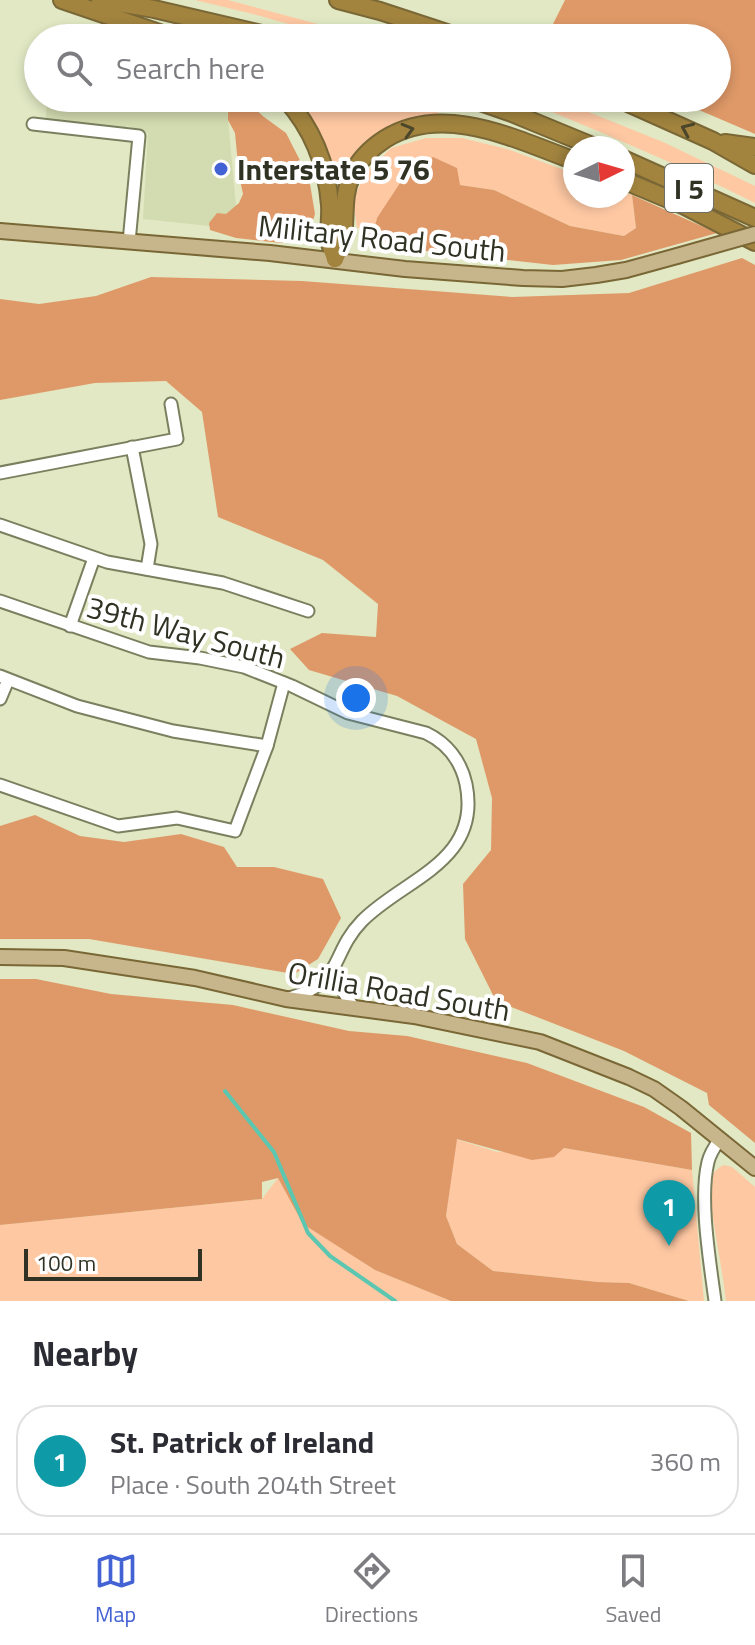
<!DOCTYPE html>
<html lang="en">
<head>
<meta charset="utf-8">
<style>
  :root { --surface:#fff; --page:#f2f2f3; --text:#2b2b33; --muted:#7c7c81; --line:#e1e1e2; --accent:#4362d4 }
  body { margin:0; font-family:"Titillium Web",sans-serif; background:var(--page); color:var(--text) }
  .compass { position:absolute; left:563px; top:136px; width:72px; height:72px; border-radius:50%; background:var(--surface); box-shadow:0 4px 12px #0003; rotate:85deg }
  .scale { position:absolute; left:24px; bottom:20px; width:178px; box-sizing:border-box; padding-left:8px; border:4px solid #303224; border-top:0; font-size:22px; line-height:28px; white-space:nowrap; color:#303224; -webkit-text-stroke:6px #fff; paint-order:stroke }
  .you { position:absolute; left:356px; top:698px; width:28px; height:28px; margin:-20px; border:6px solid #fff; border-radius:50%; background:#1a73e8; box-shadow:0 0 0 12px #1a73e833 }
  .badge { display:grid; place-items:center; width:52px; height:52px; border-radius:50%; background:var(--accent); color:#fff; font-size:26px; font-weight:700 }
  .pin { position:absolute; translate:-50% -66px; filter:drop-shadow(0 2px 4px #0008) }
  .pin::after { content:''; position:absolute; top:42px; width:28px; height:24px; background:inherit; clip-path:polygon(0 0,100% 0,50% 100%) }
  .list { margin:0; padding:0; list-style:none }
  h2 { display:flex; justify-content:space-between; align-items:center; height:104px; margin:0; padding:0 32px; font-size:34px }
  h2 small { font-size:26px; font-weight:400; color:var(--muted) }
  .list li { display:grid; grid-template-columns:52px 1fr auto; gap:24px; align-items:center; box-sizing:border-box; height:112px; margin:0 16px 16px; padding:0 16px; border:2px solid var(--line); border-radius:32px }
  .list b { display:block; font-size:30px; white-space:nowrap }
  .list p { margin:0; font-size:26px; white-space:nowrap; color:var(--muted) }
  .list em { font-size:26px; font-style:normal; color:var(--muted) }
  .icon { flex:none; width:44px; height:44px; fill:none; stroke:currentColor; stroke-width:2; stroke-linecap:round; stroke-linejoin:round }
  .map { position:relative; flex:none; width:755px; height:1301px; overflow:hidden }
  .search { position:absolute; background:var(--surface); box-shadow:0 4px 12px #0003; left:24px; right:24px; top:24px; height:88px; display:flex; align-items:center; gap:20px; box-sizing:border-box; padding:0 28px; border-radius:44px; color:var(--muted); font-size:30px }
  .sheet { height:232px; background:var(--surface) }
  nav { display:flex; justify-content:space-around; align-items:center; box-sizing:border-box; height:112px; border-top:2px solid var(--line); background:var(--surface); font-size:22px; color:var(--muted) }
  nav a { display:grid; justify-items:center; gap:4px }
  nav .on { color:var(--accent) }
  .map>svg:first-child { display:block }
  .built { fill:#d3dbb0 }
  .green { fill:#fec8a3 }
  .forest { fill:#df9968 }
  .lines { fill:none; stroke-linecap:round; stroke-linejoin:round }
  .stream { stroke:#5bc7b0; stroke-width:4 }
  .minor-casing { stroke:#7a805f; stroke-width:15 }
  .major-casing { stroke:#7a6736; stroke-width:18 }
  .highway-casing { stroke:#7a6736; stroke-width:20 }
  .minor { stroke:#fff; stroke-width:11 }
  .major { stroke:#c7b58c; stroke-width:14 }
  .highway { stroke:#a2843f; stroke-width:16 }
  .major-bridge-casing { stroke:#7a6736; stroke-width:18; stroke-linecap:butt }
  .major-bridge { stroke:#c7b58c; stroke-width:14 }
  .oneway { stroke:#4c462b }
  .poi-dot { fill:#4362d4; stroke:#fff; stroke-width:3 }
  .labels { text-anchor:middle; dominant-baseline:central; stroke-width:8; stroke-linejoin:round; paint-order:stroke }
  .shield { fill:#fff; stroke:#6e7066; stroke-width:2 }
  .shield-label { font-size:28px; font-weight:bold; fill:#303224 }
  .poi-label { font-size:30px; font-weight:bold; fill:#303224; stroke:#fff; text-anchor:start }
  .street-label { font-size:30px; fill:#303224; stroke:#fff }
</style>
</head>
<body>
<div class="map">
<svg width="755" height="1301" viewBox="0 0 755 1301">
  <rect width="100%" height="100%" fill="#e1e8c3"/>
  <polygon class="built" points="47,98 182,98 227,108 238,229 143,219 148,133 128,126 120,128 46,120"/>
  <g class="green">
    <polygon points="195,0 228,0 370,38 338,38 253,14"/>
    <polygon points="295,98 395,98 454,118 418,119 390,127 358,149 344,167 334,192 321,140"/>
    <path d="M 517,98 L 552,98 L 576,107 L 663,142 L 755,186 L 755,203 C 677,164 598,130 517,98 Z"/>
    <polygon points="426,138 462,138 507,149 575,174 575,196 623,196 623,192 632,195 636,228 624,236 570,226 494,190 460,185 377,218 372,238 357,227 353,201 365,174 391,148"/>
    <polygon points="456,1139 497,1152 564,1148 692,1170 704,1301 689,1301 629,1283 598,1282 493,1271 457,1244 446,1216"/>
    <path d="M 724,1165 L 732,1167 L 755,1187 L 755,1301 L 726,1301 C 723,1275 718,1250 714,1224 C 712,1211 708,1197 710,1185 C 711,1175 715,1169 724,1165 Z"/>
    <polygon points="278,1178 304,1224 375,1270 451,1301 0,1301 0,1225 262,1199"/>
  </g>
  <g class="forest">
    <polygon points="565,0 755,0 755,134 671,98 717,98 717,38 546,38"/>
    <polygon points="231,98 244,99 264,117 286,133 309,178 315,214 309,233 281,243 236,238 210,230 209,223 217,213 226,214 239,203 243,194 239,175 235,133 228,120 228,103"/>
    <polygon points="433,157 457,168 460,185 494,190 570,226 624,236 636,228 632,195 717,233 621,260 553,265 409,249 384,250 372,238 377,218 402,180"/>
    <polygon points="742,258 755,265 755,1143 709,1105 707,1093 624,1051 496,1001 465,939 463,884 491,850 492,798 476,739 397,696 309,670 290,649 322,633 376,637 378,604 323,560 218,517 202,412 166,381 95,383 0,400 0,299 39,304 96,296 151,277 302,281 512,297 629,293"/>
    <polygon points="35,815 80,836 124,842 181,834 224,847 237,867 274,867 323,879 341,918 318,959 294,974 89,939 0,939 0,826"/>
    <polygon points="0,979 36,979 111,994 233,1005 349,1031 407,1036 527,1063 644,1107 691,1133 692,1170 564,1148 554,1157 532,1160 457,1139 446,1216 457,1244 493,1271 598,1282 629,1283 689,1301 451,1301 375,1270 303,1224 278,1178 262,1182 262,1199 0,1225"/>
  </g>
  <g class="lines">
    <polyline class="stream" points="225,1091 274,1152 308,1233 330,1256 395,1301"/>
    <defs>
      <g id="minor">
        <polyline points="33,124 139,136 129,242"/>
        <polyline points="132,447 151,544 147,569"/>
        <polyline points="0,473 177,439 171,404"/>
        <polyline points="0,525 107,562 223,583 308,611"/>
        <path d="M 0,601 L 149,652 L 200,658 L 244,667 L 292,686 L 348,713 L 426,733 C 447,743 461,761 466,784 C 482,862 403,879 362,921 C 329,955 345,983 289,998"/>
        <polyline points="70,626 94,558"/>
        <polyline points="0,676 77,706 173,731 267,746"/>
        <polyline points="0,699 8,680"/>
        <polyline points="0,785 118,826 177,818 235,831 267,746 284,683"/>
        <path d="M 335,967 C 338,986 344,993 354,1008"/>
        <path d="M 715,1301 C 710,1263 699,1199 708,1162 C 710,1153 715,1146 720,1139"/>
      </g>
      <g id="major">
        <polyline points="0,231 270,253 405,269 523,278 562,279 596,275 626,270 677,256"/>
        <polyline points="0,957 64,958 195,978 286,999 414,1016 540,1042 629,1077 654,1089 681,1108 755,1168"/>
      </g>
      <g id="highway">
        <polyline points="62,0 174,38"/>
        <polyline points="100,0 154,9 279,38"/>
        <polyline points="338,0 380,11 462,38"/>
        <path d="M 285,98 C 312,128 327,164 330,205 C 331,217 328,230 330,242 C 330,247 334,254 335,259"/>
        <polyline points="469,98 512,113 597,148"/>
        <polyline points="617,98 713,141 755,165"/>
        <polyline points="725,143 755,147"/>
        <polyline points="623,159 755,218"/>
        <polyline points="623,180 685,206 755,242"/>
        <path d="M 335,259 C 337,254 340,248 342,242 C 347,220 341,197 352,175 C 359,160 371,148 385,139 C 444,102 517,140 575,161"/>
      </g>
    </defs>
    <use href="#minor" class="minor-casing"/>
    <use href="#major" class="major-casing"/>
    <use href="#highway" class="highway-casing"/>
    <use href="#minor" class="minor"/>
    <use href="#major" class="major"/>
    <use href="#highway" class="highway"/>
    <defs>
      <polyline id="major-bridge" points="677,256 755,234"/>
    </defs>
    <use href="#major-bridge" class="major-bridge-casing"/>
    <use href="#major-bridge" class="major-bridge"/>
  </g>
  <defs><path id="oneway-chevron" d="M-2-3.5L2.5 0L-2 3.5" fill="none" stroke-width="1.6" stroke-linecap="round" stroke-linejoin="round" transform="scale(2)"/></defs>
  <g class="oneway">
    <use href="#oneway-chevron" transform="translate(687 129) rotate(-156)"/>
    <use href="#oneway-chevron" transform="translate(408 130) rotate(-16)"/>
  </g>
  <circle class="poi-dot" cx="221" cy="169" r="8"/>
  <g class="labels">
    <rect class="shield" x="665" y="164" width="48" height="48" rx="6"/>
    <g class="shield-label">
      <text x="689" y="188">I 5</text>
    </g>
    <g class="poi-label">
      <text x="237" y="169">Interstate 5 76</text>
    </g>
    <g class="street-label">
      <text transform="translate(382 238) rotate(6)">Military Road South</text>
      <text transform="translate(186 632) rotate(15)">39th Way South</text>
      <text transform="translate(399 991) rotate(10)">Orillia Road South</text>
    </g>
  </g>
</svg>
<svg class="compass" viewBox="-18 -18 36 36"><path d="M0-13l5 13h-10z" fill="#e53935"/><path d="M0 13l5-13h-10z" fill="#7c7c81"/></svg>
<div class="scale">100 m</div>
<div class="you"></div>
<div class="pin badge" style="left:669px;top:1246px;background:#0f9aa8">1</div>
<div class="search"><svg class="icon" aria-label="search" viewBox="0 0 24 24"><circle cx="10" cy="10" r="6"/><path d="M15 15l6 6"/></svg>Search here</div>
</div>
<section class="sheet">
<h2>Nearby<small></small></h2>
<ul class="list">
<li><span class="badge" style="background:#0f9aa8">1</span><div><b>St. Patrick of Ireland</b><p>Place · South 204th Street</p></div><em>360 m</em></li>
</ul>
</section>
<nav>
<a class="on"><svg class="icon" aria-label="map" viewBox="0 0 24 24"><path d="M3 6l6-2 6 2 6-2v14l-6 2-6-2-6 2zM9 4v14M15 6v14"/></svg>Map</a>
<a><svg class="icon" aria-label="directions" viewBox="0 0 24 24"><path d="M12 3l9 9-9 9-9-9zM9 14v-3h6M13 9l2 2-2 2"/></svg>Directions</a>
<a><svg class="icon" aria-label="saved" viewBox="0 0 24 24"><path d="M7 4h10v16l-5-4-5 4z"/></svg>Saved</a>
</nav>
</body>
</html>
